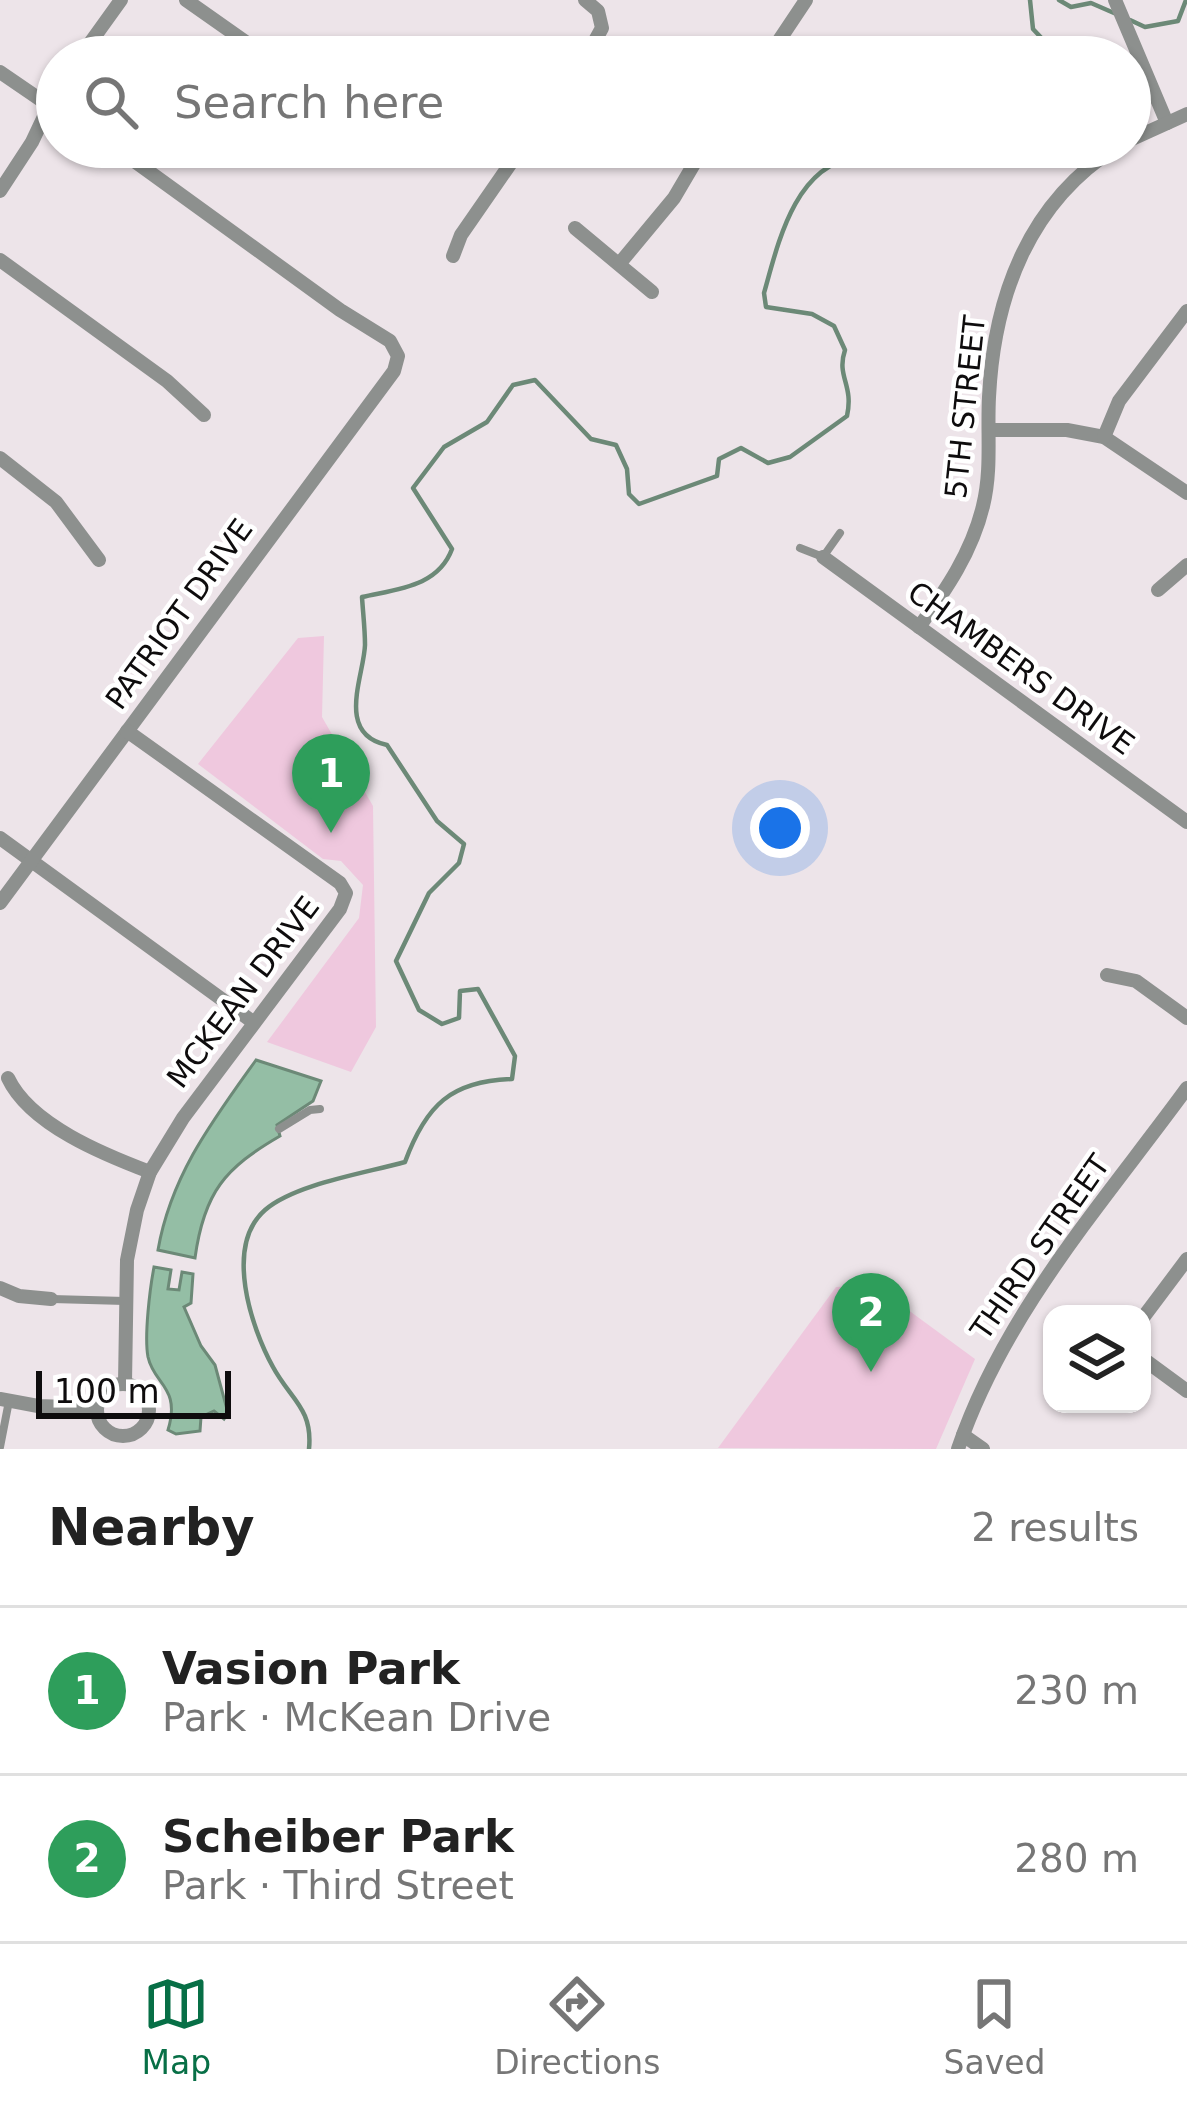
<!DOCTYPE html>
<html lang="en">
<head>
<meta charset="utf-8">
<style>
  :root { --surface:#fff; --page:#f2f2f2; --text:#222; --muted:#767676; --line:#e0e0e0; --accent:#076f46 }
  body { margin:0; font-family:"DejaVu Sans",sans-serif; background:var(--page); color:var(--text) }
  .controls { position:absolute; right:36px; bottom:36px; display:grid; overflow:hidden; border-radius:24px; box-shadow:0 3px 9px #0004 }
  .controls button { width:108px; height:108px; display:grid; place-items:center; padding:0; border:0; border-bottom:3px solid var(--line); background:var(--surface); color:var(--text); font:60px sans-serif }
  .scale { position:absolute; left:36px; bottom:30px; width:195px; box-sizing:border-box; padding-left:12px; border:6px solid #0e0c0d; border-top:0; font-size:33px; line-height:42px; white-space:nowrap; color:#0e0c0d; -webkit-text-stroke:9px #fff; paint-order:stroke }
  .you { position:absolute; left:780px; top:828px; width:42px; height:42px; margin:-30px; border:9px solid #fff; border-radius:50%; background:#1a73e8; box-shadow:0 0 0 18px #1a73e833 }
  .badge { display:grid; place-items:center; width:78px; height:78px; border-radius:50%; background:var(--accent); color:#fff; font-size:39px; font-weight:700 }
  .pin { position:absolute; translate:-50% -99px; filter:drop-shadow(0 3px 6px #0008) }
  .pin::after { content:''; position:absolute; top:63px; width:42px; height:36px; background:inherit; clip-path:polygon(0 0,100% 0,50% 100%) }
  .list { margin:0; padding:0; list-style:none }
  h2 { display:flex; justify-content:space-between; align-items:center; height:156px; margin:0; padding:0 48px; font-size:51px }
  h2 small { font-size:39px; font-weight:400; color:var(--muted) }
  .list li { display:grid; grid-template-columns:78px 1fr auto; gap:36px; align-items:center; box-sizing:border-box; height:168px; padding:0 48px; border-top:3px solid var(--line) }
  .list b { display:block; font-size:45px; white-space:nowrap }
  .list p { margin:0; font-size:39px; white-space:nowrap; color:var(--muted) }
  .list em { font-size:39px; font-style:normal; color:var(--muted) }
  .icon { flex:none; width:66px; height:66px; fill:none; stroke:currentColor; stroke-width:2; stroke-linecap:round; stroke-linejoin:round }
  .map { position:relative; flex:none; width:1187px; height:1449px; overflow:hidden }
  .search { position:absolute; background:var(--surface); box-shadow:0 3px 9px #0004; left:36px; right:36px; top:36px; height:132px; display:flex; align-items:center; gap:30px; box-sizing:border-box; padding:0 42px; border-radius:66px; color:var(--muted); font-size:45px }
  .sheet { height:492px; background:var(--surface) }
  nav { display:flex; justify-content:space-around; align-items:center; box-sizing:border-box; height:168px; border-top:3px solid var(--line); background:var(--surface); font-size:33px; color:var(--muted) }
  nav a { display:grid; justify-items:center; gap:6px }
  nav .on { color:var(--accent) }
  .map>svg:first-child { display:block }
  .green { fill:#efc8de }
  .water { fill:#94bea5; stroke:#6c8977; stroke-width:3 }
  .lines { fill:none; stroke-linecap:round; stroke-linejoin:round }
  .stream { stroke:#6c8977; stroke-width:4.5 }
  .lane { stroke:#8d908e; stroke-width:8 }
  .street { stroke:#8d908e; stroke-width:14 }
  .labels { text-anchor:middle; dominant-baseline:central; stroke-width:9; stroke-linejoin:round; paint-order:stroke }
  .street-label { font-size:30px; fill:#0e0c0d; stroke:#fff }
</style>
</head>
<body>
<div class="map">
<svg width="1187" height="1449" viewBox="0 0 1187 1449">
  <rect width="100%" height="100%" fill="#ede4e9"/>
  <g class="green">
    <polygon points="324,636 322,717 373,806 376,1027 351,1072 267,1042 359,918 363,885 341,861 323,859 198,764 298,638"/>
    <polygon points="874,1285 975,1359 936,1449 718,1448 836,1287"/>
  </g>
  <g class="water">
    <path d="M 256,1060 L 321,1081 L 313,1101 L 277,1125 L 280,1136 C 225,1168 204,1192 195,1258 L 158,1250 C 171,1175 213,1120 256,1060 Z"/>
    <path d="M 154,1267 L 171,1270 L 168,1289 L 179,1290 L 182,1272 L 193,1274 L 191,1303 L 184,1307 L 201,1346 L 215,1365 L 228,1413 L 224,1419 L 214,1411 L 201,1417 L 200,1431 L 176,1434 L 168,1430 C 181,1387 154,1385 148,1357 C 144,1336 150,1288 154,1267 Z"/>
  </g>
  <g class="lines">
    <g class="stream">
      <polyline points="1030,0 1033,29 1049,46 1045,57"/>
      <polyline points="1059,0 1071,7 1091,3 1114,13"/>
      <polyline points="1130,20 1145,27 1178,21 1186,0"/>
      <path d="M 309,1449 C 313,1408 290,1399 273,1367 C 251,1327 224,1246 265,1210 C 295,1184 366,1173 405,1162 C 426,1105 451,1081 512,1079 L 515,1056 L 478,989 L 460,991 L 459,1018 L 442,1024 L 419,1010 L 396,961 L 429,893 L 459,863 L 464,844 L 437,821 L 387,745 C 335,734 364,676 365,645 C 365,629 363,613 362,597 C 397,589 438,587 452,549 L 413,488 L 444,447 L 487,422 L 513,385 L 535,380 L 591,439 L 616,445 L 627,469 L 629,494 L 639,504 L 717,476 L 719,459 L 741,448 L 768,463 L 790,457 L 847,416 C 854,384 836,377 845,350 L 834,326 L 812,314 L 766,307 L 764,293 C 778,244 794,167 855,157 L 858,147"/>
    </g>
    <g class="lane">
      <polyline points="800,548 823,557 840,533"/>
      <polyline points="279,1129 310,1110 320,1109"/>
      <polyline points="52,1299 125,1301"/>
      <polyline points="0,1447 9,1401"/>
    </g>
    <g class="street">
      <polyline points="186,0 267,57"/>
      <polyline points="585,0 598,11 602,28 586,57"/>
      <polyline points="1115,0 1167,123"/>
      <polyline points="80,57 121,0"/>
      <polyline points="768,57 806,0"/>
      <polyline points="0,72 57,111"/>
      <polyline points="1130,140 1187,114"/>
      <polyline points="0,191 32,142 57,89"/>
      <polyline points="575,228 652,292"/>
      <polyline points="453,256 461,235 522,147"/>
      <polyline points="0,260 167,381 204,415"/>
      <polyline points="620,263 674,198 704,147"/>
      <polyline points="989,430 1067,430 1104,437 1187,493"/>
      <polyline points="1104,437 1119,401 1187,311"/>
      <polyline points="0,458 56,502 99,560"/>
      <polyline points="823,557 1187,822"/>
      <polyline points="1158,590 1187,565"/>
      <path d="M 919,627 C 946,590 972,552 983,506 C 992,470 987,433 989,397 C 994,296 1029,202 1117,147"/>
      <polyline points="0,838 253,1022"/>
      <polyline points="0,903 394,371 398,356 390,341 340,310 115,147"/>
      <polyline points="1107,975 1136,981 1187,1018"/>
      <path d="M 8,1078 C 30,1125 105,1155 150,1172"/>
      <polyline points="0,1288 19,1296 51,1299"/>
      <polyline points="1142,1319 1187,1259"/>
      <polyline points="1142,1358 1187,1391"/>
      <polyline points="125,1383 127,1260 137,1210 150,1172 183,1118 340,909 346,893 340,883 127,731"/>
      <circle cx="123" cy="1410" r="26"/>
      <polyline points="0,1399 38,1406 97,1408"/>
      <polyline points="963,1435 983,1449"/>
      <path d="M 958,1449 C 1004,1313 1103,1203 1187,1088"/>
    </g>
  </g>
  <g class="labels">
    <g class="street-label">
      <text transform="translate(965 407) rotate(-84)">5TH STREET</text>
      <text transform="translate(179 614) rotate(-54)">PATRIOT DRIVE</text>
      <text transform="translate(1021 668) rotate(36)">CHAMBERS DRIVE</text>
      <text transform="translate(243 992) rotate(-53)">MCKEAN DRIVE</text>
      <text transform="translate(1040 1247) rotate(-55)">THIRD STREET</text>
    </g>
  </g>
</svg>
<div class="controls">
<button><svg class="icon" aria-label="layers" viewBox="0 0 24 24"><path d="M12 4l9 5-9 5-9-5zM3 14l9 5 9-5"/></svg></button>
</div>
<div class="scale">100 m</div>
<div class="you"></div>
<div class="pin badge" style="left:331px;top:833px;background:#2e9e5b">1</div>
<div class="pin badge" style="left:871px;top:1372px;background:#2e9e5b">2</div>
<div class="search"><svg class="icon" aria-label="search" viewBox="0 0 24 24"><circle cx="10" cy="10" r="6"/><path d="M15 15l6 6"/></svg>Search here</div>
</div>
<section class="sheet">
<h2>Nearby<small>2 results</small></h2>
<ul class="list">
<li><span class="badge" style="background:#2e9e5b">1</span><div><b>Vasion Park</b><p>Park · McKean Drive</p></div><em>230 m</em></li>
<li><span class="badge" style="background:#2e9e5b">2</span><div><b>Scheiber Park</b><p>Park · Third Street</p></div><em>280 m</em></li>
</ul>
</section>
<nav>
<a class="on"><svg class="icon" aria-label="map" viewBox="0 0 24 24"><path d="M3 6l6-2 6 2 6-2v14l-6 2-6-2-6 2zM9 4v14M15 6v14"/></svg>Map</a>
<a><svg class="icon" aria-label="directions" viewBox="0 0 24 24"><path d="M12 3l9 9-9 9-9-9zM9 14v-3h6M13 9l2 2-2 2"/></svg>Directions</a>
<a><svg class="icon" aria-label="saved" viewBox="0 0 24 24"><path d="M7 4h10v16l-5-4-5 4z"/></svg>Saved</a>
</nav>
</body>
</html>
